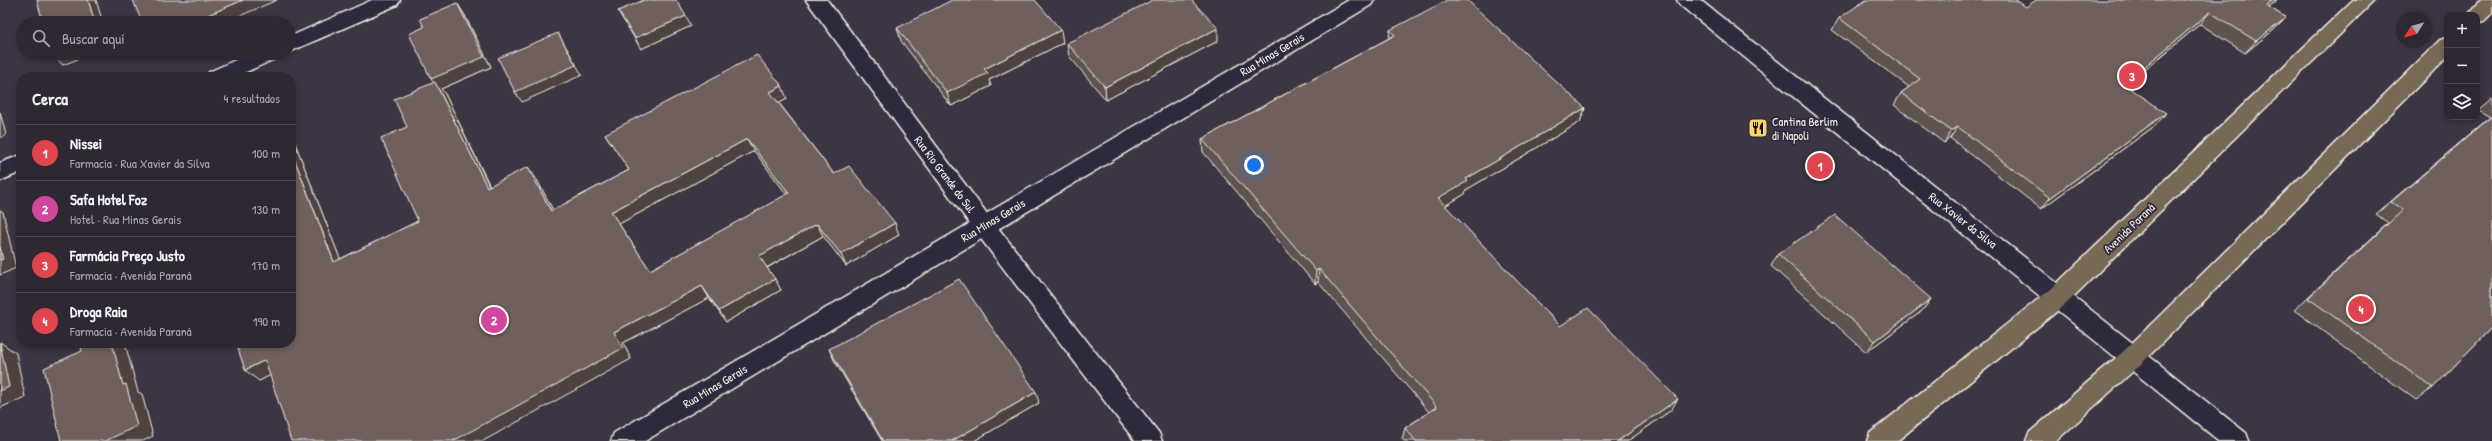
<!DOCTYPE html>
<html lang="es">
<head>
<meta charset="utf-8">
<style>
  :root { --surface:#2d2832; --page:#39343e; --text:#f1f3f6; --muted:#a7a6ac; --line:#48444d; --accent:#ffd166 }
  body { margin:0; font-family:"Patrick Hand",sans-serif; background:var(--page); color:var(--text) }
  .controls { position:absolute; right:12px; top:12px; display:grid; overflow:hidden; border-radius:8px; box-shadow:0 2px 6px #0003 }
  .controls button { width:36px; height:36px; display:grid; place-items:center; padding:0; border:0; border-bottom:1px solid var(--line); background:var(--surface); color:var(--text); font:20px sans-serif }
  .compass { position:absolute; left:2396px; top:12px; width:36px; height:36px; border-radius:50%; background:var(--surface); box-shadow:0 2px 6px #0003; rotate:233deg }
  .you { position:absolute; left:1254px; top:165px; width:14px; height:14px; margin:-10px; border:3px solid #fff; border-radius:50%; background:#1a73e8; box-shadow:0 0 0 6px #1a73e833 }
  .badge { display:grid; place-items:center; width:26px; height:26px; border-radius:50%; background:var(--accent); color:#fff; font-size:13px; font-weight:700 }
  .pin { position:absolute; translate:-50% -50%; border:2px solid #fff; box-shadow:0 1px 4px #0006 }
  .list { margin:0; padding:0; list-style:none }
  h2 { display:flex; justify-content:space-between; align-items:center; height:52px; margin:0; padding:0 16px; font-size:17px }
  h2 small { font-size:13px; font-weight:400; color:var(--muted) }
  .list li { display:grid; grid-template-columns:26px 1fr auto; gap:12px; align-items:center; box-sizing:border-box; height:56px; padding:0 16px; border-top:1px solid var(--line) }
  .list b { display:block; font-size:15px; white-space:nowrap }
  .list p { margin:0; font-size:13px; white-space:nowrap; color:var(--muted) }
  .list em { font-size:13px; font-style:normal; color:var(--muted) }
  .icon { flex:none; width:22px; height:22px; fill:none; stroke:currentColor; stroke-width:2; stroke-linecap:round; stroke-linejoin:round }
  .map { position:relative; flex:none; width:2492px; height:441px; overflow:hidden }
  .search { position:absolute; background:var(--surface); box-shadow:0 2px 6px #0003; left:16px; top:16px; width:280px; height:44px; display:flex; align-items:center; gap:10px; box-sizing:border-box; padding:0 14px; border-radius:22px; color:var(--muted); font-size:15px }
  .panel { position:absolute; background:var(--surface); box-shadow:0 2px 6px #0003; left:16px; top:72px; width:280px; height:276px; border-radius:16px }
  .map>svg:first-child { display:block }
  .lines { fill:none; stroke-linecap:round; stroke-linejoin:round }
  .minor-casing { stroke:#f4f1e8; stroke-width:3 }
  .secondary-casing { stroke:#f4f1e8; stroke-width:3 }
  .primary-casing { stroke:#f4f1e8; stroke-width:3 }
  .minor { fill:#2f2a3d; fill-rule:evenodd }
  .secondary { fill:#2f2a3d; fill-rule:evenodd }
  .primary { fill:#776954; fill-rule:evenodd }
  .wall { fill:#5f5350; stroke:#f4f1e8; fill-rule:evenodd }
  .shaded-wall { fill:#4e4341; stroke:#f4f1e8 }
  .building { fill:#6f605d; stroke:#f4f1e8; fill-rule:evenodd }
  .labels { text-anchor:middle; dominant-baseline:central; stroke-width:3.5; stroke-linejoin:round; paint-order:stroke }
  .street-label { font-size:12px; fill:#f4f1e8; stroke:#2f2a3d }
  .poi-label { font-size:12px; fill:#f4f1e8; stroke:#2f2a3d; text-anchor:start }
</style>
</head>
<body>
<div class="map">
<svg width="2492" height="441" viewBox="0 0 2492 441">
  <rect width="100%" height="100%" fill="#3c3543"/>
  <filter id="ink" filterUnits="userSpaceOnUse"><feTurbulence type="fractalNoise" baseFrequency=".025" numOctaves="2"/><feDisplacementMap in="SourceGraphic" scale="8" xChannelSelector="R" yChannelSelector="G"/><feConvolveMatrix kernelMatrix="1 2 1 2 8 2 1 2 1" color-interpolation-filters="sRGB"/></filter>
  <g filter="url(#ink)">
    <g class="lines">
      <defs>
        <g id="minor">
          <polygon points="372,0 400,0 397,5 289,52 289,37"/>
          <polygon points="806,0 827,0 991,219 1159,433 1162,441 1135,441 975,231"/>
          <polygon points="1677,0 1700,0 2246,433 2249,441 2219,441 1680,5"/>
          <polygon points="251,53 280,53 277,58 235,77 206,77 209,72"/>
          <polygon points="21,155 21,172 0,181 0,163"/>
        </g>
        <polygon id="secondary" points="1349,0 1374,0 1371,5 645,441 611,441 614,433"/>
        <g id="primary">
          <polygon points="2353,0 2375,0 2067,303 1897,441 1867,441 1870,433 2051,289"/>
          <polygon points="2481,0 2492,0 2492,13 2484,21 2477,23 2477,15 2468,15"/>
          <polygon points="2447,38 2447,57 2141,364 2056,441 2026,441 2029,433 2125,350 2440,40"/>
        </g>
      </defs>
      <use href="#minor" class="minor-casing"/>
      <use href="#secondary" class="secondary-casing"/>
      <use href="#primary" class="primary-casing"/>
      <use href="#minor" class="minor"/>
      <use href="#secondary" class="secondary"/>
      <use href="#primary" class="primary"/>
    </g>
    <g class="wall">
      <polygon points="2277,0 2269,7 2286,18 2275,29 2245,53 2200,24 2126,86 2156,125 2041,209 1950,138 1944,143 1894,105 1901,93 1909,87 1832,30 1839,18"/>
      <path d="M 457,3 L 464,14 L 491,67 L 441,89 L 445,94 L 490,186 L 537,180 L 553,210 L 629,170 L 605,134 L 787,99 L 779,103 L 834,174 L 899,235 L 846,266 L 823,236 L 767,268 L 781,290 L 726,322 L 709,298 L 623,343 L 631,359 L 270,375 L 259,381 L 291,343 L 291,136 L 293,138 L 340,259 L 418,221 L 407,127 L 434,82 L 424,27 ZM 754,151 L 787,195 L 650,270 L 619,224 Z"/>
      <polygon points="618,11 691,26 641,49"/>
      <polygon points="897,28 1063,43 989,80 991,86 951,106 901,41"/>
      <polygon points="1390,30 1585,108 1580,122 1466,190 1465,194 1445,206 1560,326 1671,410 1628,441 1404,441 1402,439 1405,428 1429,412 1318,282 1315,284 1203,152 1202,139 1389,38"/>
      <polygon points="1218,41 1106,100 1069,56 1067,43"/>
      <polygon points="2492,98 2492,327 2433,388 2416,400 2294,310 2388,223 2376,214 2490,117 2478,110"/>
      <polygon points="1778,254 1931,299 1922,311 1866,352 1771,266"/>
      <polygon points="829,349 1039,403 974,441 882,441 834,360"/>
    </g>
    <g class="shaded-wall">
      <polygon points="88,0 96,0 103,23 95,23"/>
      <polygon points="243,0 277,0 223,23 189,23"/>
      <polygon points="2272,0 2277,0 2255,17 2266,5"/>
      <polygon points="457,3 464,14 491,67 441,89 445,94 496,200 487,187 439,90 431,79"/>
      <polygon points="2210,12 2200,24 2114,95 2124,84"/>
      <polygon points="686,16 691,26 641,49 635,38"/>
      <polygon points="2286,18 2275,29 2245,53 2256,41"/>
      <polygon points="1218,28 1218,41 1106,100 1105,87"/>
      <polygon points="1061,30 1063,43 989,80 991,86 951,106 947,93 984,69"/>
      <polygon points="558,33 582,75 522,102 515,92"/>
      <polygon points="56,53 93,53 63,65 52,55"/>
      <polygon points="782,86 787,99 776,105 770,92"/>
      <polygon points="1585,108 1580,122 1466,190 1465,194 1436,211 1438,198 1466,179"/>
      <polygon points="0,112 6,135 0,138"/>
      <polygon points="2166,113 2156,125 2041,209 2050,198"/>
      <polygon points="1958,127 1950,138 1944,143 1951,131"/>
      <polygon points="291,136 293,138 346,274 334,262 291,150"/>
      <polygon points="747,139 754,151 619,224 611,212"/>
      <polygon points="528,167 537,180 560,223 551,211"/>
      <polygon points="0,210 3,212 16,268 0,275"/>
      <polygon points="895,223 899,235 846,266 841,254"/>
      <polygon points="817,224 823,236 766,268 759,256"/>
      <polygon points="1319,269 1318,282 1315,284 1316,271"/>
      <polygon points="775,279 781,290 726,322 719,311"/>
      <polygon points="702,286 709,298 623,343 631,359 483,441 453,441 614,332"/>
      <polygon points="1931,299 1922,311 1866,352 1875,341"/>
      <polygon points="0,342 16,353 25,397 0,408"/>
      <polygon points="112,343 125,343 138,392 142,394 153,436 143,441 105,441"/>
      <polygon points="265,360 279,371 259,381 245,370"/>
      <polygon points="1036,392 1039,403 974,441 952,441"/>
      <polygon points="1678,399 1671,410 1628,441 1618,441"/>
    </g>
    <g class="building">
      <polygon points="37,0 88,0 95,23 43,23"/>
      <polygon points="133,0 243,0 189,23 142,23"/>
      <polygon points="644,0 676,0 686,16 635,38 618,11"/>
      <polygon points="952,0 1035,0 1061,30 984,69 988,73 947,93 897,28"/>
      <polygon points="1153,0 1191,0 1218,28 1105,87 1067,43"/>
      <polygon points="1447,0 1467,0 1585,108 1466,179 1468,181 1438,198 1560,326 1588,308 1678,399 1618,441 1416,441 1405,428 1437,407 1319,269 1316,271 1202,139 1395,35 1390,30"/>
      <polygon points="1866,0 2016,0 2026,7 2036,0 2272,0 2266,5 2286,18 2256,41 2210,12 2124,84 2166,113 2050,198 1958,127 1951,131 1901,93 1920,79 1839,18"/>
      <polygon points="457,3 484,57 431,79 409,34 424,27 420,19"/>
      <polygon points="558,33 576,65 515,92 498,58"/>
      <path d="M 757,55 L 782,86 L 770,92 L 834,174 L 849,166 L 895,223 L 841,254 L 817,224 L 759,256 L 775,279 L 719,311 L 702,286 L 614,332 L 623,348 L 453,441 L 291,441 L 265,360 L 245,370 L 236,343 L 291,343 L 291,150 L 334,262 L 418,221 L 381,138 L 407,127 L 394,99 L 435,82 L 487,187 L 528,167 L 551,211 L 629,170 L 605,134 ZM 747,139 L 789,193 L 650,270 L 611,212 Z"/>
      <polygon points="2492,116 2492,327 2433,388 2308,298 2403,210 2391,202"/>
      <polygon points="1835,215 1931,299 1875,341 1778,254"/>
      <polygon points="0,247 3,259 0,260"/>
      <polygon points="959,279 1036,392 952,441 883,441 829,349"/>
      <polygon points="0,343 9,387 0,391"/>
      <polygon points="80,343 112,343 123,385 126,384 137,426 105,441 61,441 44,368 82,351"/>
    </g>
  </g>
  <defs>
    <symbol id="restaurant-square" viewBox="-11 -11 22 22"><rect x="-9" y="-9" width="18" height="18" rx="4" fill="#ffd166" stroke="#2f2a3d"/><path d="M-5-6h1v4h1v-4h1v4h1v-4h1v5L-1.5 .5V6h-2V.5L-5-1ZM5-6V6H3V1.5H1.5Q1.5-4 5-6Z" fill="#111"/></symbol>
  </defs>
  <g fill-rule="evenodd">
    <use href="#restaurant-square" x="1747" y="117" width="22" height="22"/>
  </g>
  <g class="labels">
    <g class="street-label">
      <text transform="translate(1272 54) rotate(-31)">Rua Minas Gerais</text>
      <text transform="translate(945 174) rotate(53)">Rua Rio Grande do Sul</text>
      <text transform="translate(993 220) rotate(-31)">Rua Minas Gerais</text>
      <text transform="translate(1963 220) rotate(38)">Rua Xavier da Silva</text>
      <text transform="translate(2129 228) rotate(-44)">Avenida Paraná</text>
      <text transform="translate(715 386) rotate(-31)">Rua Minas Gerais</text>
    </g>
    <g class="poi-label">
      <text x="1772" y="121">Cantina Berlim<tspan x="1772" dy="14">di Napoli</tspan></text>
    </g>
  </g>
</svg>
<div class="controls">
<button>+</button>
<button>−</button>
<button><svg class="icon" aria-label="layers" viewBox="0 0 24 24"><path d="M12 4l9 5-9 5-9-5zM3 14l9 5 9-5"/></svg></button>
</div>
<svg class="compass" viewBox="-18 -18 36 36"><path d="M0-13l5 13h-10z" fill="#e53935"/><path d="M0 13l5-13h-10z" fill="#a7a6ac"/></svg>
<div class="you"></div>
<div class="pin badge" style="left:1820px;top:166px;background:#e0444e">1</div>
<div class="pin badge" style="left:494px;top:320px;background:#d1479c">2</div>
<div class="pin badge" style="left:2132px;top:76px;background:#e0444e">3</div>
<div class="pin badge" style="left:2361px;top:309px;background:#e0444e">4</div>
<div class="search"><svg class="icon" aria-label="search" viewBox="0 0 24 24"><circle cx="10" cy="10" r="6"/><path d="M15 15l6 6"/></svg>Buscar aquí</div>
<section class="panel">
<h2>Cerca<small>4 resultados</small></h2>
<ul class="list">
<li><span class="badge" style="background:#e0444e">1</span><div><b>Nissei</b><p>Farmacia · Rua Xavier da Silva</p></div><em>100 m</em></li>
<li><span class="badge" style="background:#d1479c">2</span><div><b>Safa Hotel Foz</b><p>Hotel · Rua Minas Gerais</p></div><em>130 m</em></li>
<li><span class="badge" style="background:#e0444e">3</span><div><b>Farmácia Preço Justo</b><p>Farmacia · Avenida Paraná</p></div><em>170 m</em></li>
<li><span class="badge" style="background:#e0444e">4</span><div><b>Droga Raia</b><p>Farmacia · Avenida Paraná</p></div><em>190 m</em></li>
</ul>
</section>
</div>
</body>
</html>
